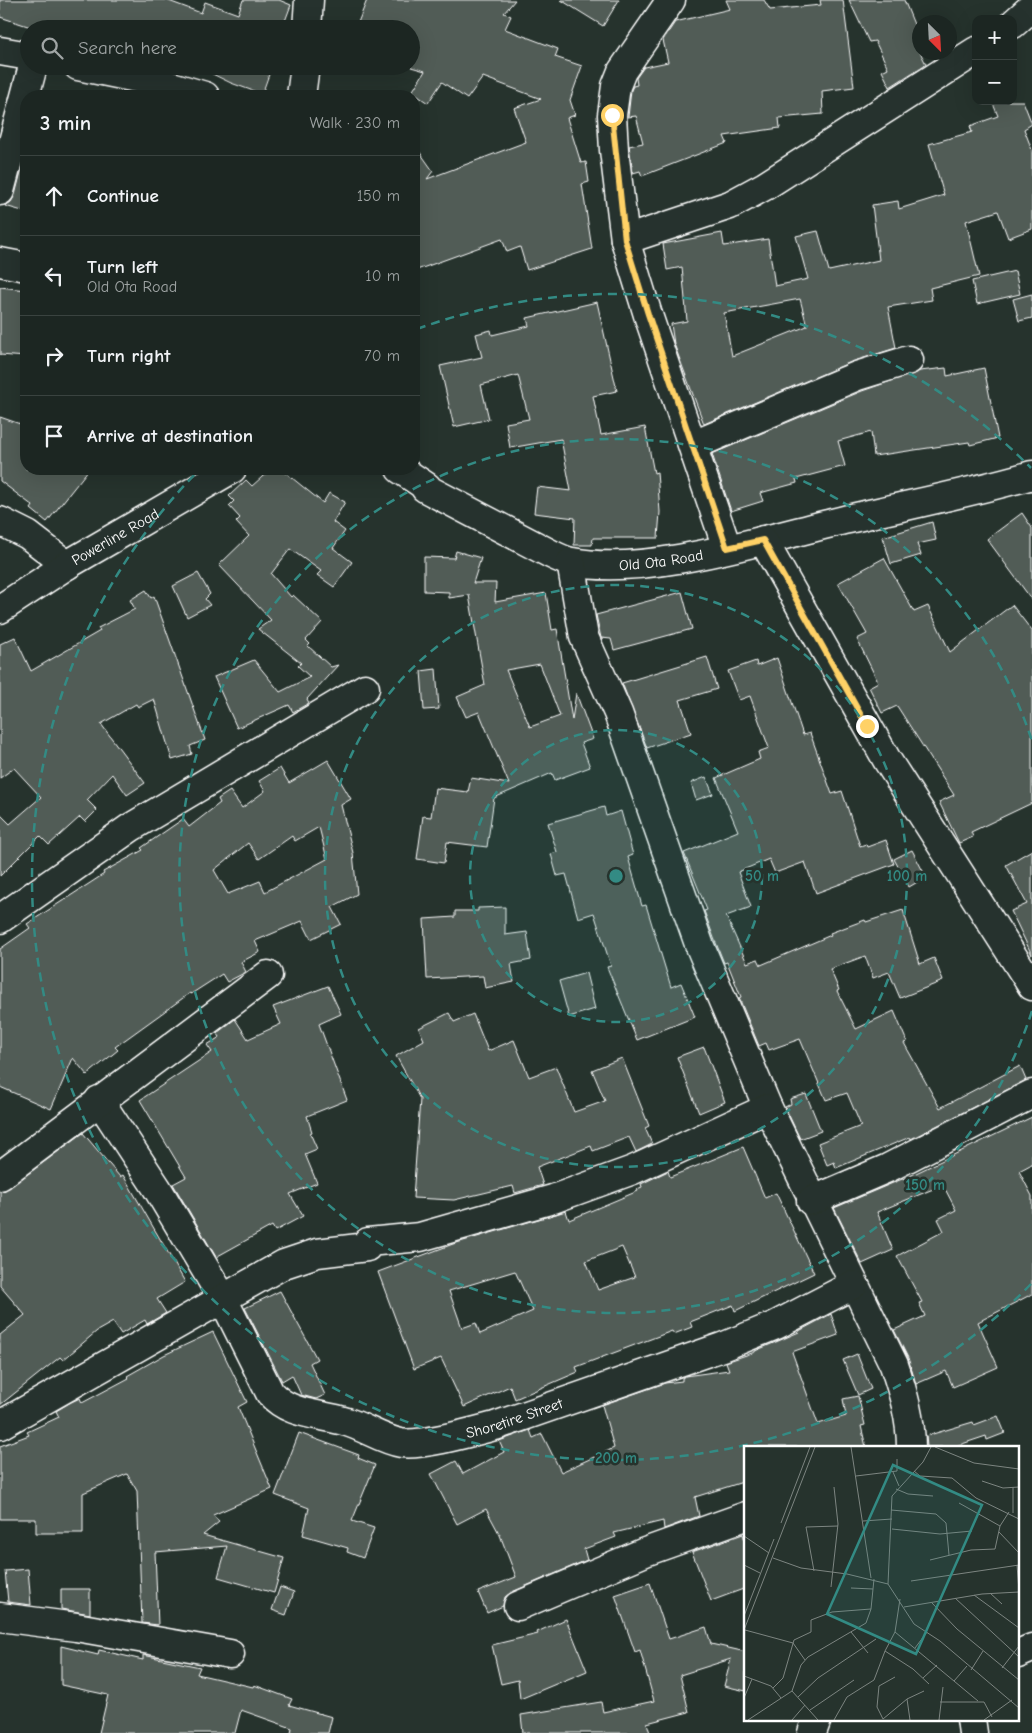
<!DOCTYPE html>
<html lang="en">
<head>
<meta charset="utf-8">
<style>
  :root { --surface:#1c2622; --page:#29322f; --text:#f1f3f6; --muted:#a0a5a5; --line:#3a4340 }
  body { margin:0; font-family:"Comic Neue",sans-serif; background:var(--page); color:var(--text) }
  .controls { position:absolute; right:15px; top:15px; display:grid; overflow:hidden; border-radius:10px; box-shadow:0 5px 20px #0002 }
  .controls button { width:45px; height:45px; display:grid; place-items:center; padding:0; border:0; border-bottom:1px solid var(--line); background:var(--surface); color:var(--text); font:25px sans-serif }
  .compass { position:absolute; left:912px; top:15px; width:45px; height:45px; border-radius:50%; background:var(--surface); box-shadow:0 5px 20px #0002; rotate:156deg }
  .stop { position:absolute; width:15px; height:15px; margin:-11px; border:4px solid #ffd166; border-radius:50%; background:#fff }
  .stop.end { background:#ffd166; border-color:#fff; box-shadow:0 1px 5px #0008 }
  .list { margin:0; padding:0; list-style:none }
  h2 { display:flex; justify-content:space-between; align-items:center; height:65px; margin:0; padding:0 20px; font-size:21px }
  h2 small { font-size:16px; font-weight:400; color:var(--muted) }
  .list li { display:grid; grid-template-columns:32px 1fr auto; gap:15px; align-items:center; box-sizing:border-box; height:80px; padding:0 20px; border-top:1px solid var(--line) }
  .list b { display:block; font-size:19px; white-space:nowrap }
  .list p { margin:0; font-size:16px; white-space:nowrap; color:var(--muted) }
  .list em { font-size:16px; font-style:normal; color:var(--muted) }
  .icon { flex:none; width:28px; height:28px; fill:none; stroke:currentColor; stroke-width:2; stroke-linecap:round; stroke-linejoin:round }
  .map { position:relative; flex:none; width:1032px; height:1733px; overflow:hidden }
  .search { position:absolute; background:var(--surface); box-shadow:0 5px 20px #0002; left:20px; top:20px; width:400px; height:55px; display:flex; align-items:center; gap:12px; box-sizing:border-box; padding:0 18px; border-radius:28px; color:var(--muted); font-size:19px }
  .panel { position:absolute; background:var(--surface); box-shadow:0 5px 20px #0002; left:20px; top:90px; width:400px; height:385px; border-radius:20px }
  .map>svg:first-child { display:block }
  .building { fill:#515c57; stroke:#fff; fill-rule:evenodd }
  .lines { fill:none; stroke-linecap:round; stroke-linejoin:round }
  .minor-casing { stroke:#fff; stroke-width:31 }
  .minor { stroke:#26332d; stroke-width:28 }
  .route { stroke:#ffd166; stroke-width:6 }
  .ring { fill:none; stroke:#338b84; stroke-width:2.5; stroke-dasharray:9 6 }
  .labels { text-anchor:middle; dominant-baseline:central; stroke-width:5; stroke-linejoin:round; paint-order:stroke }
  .street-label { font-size:15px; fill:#fff; stroke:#26332d }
  .inset-road { fill:none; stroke:#7d8581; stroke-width:1 }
  .view { fill:#338b84; fill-opacity:0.15; stroke:#338b84; stroke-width:2.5 }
  .inset-edge { fill:none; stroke:#fff; stroke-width:2.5 }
  .centre { fill:#338b84; stroke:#26332d; stroke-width:2.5 }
  .ring-label { font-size:15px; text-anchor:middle; font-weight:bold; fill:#338b84; stroke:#26332d; stroke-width:5; stroke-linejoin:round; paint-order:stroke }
</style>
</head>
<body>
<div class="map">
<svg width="1032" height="1733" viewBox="0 0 1032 1733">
  <rect width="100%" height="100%" fill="#26332d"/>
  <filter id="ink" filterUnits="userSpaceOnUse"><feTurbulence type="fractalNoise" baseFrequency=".02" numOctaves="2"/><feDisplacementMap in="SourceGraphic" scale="10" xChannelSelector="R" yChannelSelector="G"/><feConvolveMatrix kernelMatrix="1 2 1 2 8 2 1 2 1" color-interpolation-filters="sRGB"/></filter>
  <g filter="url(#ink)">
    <g class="building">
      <polygon points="0,0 166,0 201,13 205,2 238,14 243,0 279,0 291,5 282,29 37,29 0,17"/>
      <polygon points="367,0 515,0 504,13 511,16 505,29 558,49 555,57 582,66 570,100 575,115 567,118 581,163 586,162 589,182 582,184 592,249 527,270 520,247 507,252 502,239 414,271 414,144 433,171 427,179 526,142 514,108 541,99 483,77 467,99 442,82 428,103 412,92 425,71 411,67 411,29 367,29 357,25"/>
      <polygon points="561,0 619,0 603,26"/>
      <polygon points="726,0 764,0 770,10 821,5 820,0 843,0 854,87 822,91 823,114 779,118 780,128 724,136 727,143 642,176 640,171 633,173 629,146 643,143 636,116 628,117 631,90 633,86 637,85 636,78 644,67 668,62 663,40 675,22 730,9"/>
      <polygon points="849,0 904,0 920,39 920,52 926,64 890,87 882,71 888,68 875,41 869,42"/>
      <polygon points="196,66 272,66 262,94 231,83"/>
      <path d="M 992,101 L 1023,101 L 1032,124 L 1024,129 L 1032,150 L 1032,229 L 1008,238 L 998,211 L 966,221 L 979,276 L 930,288 L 932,300 L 888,307 L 896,348 L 851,362 L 704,424 L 674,344 L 671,324 L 687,321 L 682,267 L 667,270 L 663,244 L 722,233 L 724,246 L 768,239 L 775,286 L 808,279 L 796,236 L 818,231 L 829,271 L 879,260 L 872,205 L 898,201 L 899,209 L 944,195 L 929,144 L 972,132 L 970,126 L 998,116 ZM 800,299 L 807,326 L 732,356 L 724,313 Z"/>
      <polygon points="26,153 26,212 5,206 11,202 15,195"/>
      <polygon points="1015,271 1020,294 977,304 972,281"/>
      <polygon points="0,287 26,290 26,357 0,355"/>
      <polygon points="1032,294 1032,318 1019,321 1013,299"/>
      <polygon points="597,302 617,391 593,396 601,435 645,427 654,473 657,472 660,512 658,538 593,538 592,545 574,545 575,518 534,513 537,487 571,491 561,439 510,448 506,423 529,419 518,375 481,385 489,419 454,427 440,366 482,357 476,334 491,330 492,335 529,326 527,318"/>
      <polygon points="946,368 947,376 984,368 998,438 970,445 969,442 874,456 871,432 838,441 845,466 796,479 797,483 760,493 763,501 731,511 712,454 862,391 920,371"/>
      <polygon points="0,417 26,426 26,469 89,469 47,522 31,509 33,506 0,481"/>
      <polygon points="271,469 281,469 323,503 329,493 345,502 333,522 345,531 333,548 352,562 334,587 317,575 321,571 290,549 271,574 291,597 293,595 322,622 306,640 310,644 308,646 331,667 338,665 307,699 309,703 293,712 289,705 237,728 214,677 254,660 280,692 310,677 298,666 301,663 258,629 271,620 219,565 249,536 236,522 240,518 229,506 234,501 229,496 246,480 252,486"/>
      <polygon points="1022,513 1032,528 1032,600 987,539"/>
      <polygon points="932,522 936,540 917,544 921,555 891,564 883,537"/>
      <path d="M 456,551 L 481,558 L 473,583 L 496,583 L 495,602 L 546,593 L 552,630 L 557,629 L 572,720 L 576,693 L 593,739 L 581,743 L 590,767 L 555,780 L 552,773 L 494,798 L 487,847 L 447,842 L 444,863 L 417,859 L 423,816 L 431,817 L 435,788 L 468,792 L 471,778 L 509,784 L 479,712 L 466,717 L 457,697 L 485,685 L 469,595 L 449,598 L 449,592 L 424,591 L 424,557 L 454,558 ZM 540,664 L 560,716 L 530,727 L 506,670 Z"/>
      <polygon points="884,558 914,612 928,606 950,652 1012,605 1032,631 1032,803 971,832 973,837 959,843 939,802 954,795 897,706 882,713 869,687 878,682 857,639 867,634 838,583"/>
      <polygon points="198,573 210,594 205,599 210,605 187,617 173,586"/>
      <polygon points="146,590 151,598 154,596 205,740 190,746 192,754 172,760 154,699 138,707 136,704 101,724 145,783 127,795 112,774 87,800 97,810 85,822 80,817 49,845 40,836 0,876 0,814 10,824 41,797 14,768 0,778 0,644 15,637 31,671 100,631 98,628 135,609 130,600"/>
      <polygon points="682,592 692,629 614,650 611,639 601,638 596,615"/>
      <polygon points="707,657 717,689 680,700 691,733 647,748 622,683"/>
      <polygon points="777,658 803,735 810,733 832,794 842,791 860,846 866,844 867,847 886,840 894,864 816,893 805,862 775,873 769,859 738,872 751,907 726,916 747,963 758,959 761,965 831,935 830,933 865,920 866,922 903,910 920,964 934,958 943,981 900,998 889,972 873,978 865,956 830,969 839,990 837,991 856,1029 894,1011 907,1042 904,1043 940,1108 1020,1066 1026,1080 911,1139 910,1137 836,1168 834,1162 827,1165 818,1143 861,1126 847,1093 826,1100 800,1039 769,1050 766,1043 759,1046 739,998 741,997 727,962 724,963 714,938 704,911 707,910 684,853 738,831 716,778 760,759 758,752 769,748 750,696 739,700 728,671 756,661 757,666"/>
      <polygon points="436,669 439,709 424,710 421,671"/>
      <path d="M 328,760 L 351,799 L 341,805 L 353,853 L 357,894 L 332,907 L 341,924 L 311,939 L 302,921 L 255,941 L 260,952 L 241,962 L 246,972 L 227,982 L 222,974 L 191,994 L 190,993 L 115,1047 L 118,1050 L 87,1075 L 73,1058 L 51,1109 L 0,1087 L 0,949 L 30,928 L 27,924 L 104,874 L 103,872 L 143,850 L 141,848 L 183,819 L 189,827 L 220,803 L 218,799 L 230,791 L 242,808 L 265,791 L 259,781 L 280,768 L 289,783 ZM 319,827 L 327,859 L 265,892 L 260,881 L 228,894 L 214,870 L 248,843 L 259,859 L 292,836 L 295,841 Z"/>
      <polygon points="706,777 713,794 696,800 691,783"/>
      <polygon points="604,807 606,816 621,811 633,855 628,857 642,906 646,905 671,987 681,983 695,1017 637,1040 607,967 611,966 594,913 578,918 566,874 557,876 551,854 557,852 548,823"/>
      <polygon points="912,850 926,877 909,887 894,859"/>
      <polygon points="1032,850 1032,955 1011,911 1027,904 1006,865"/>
      <polygon points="505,907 505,935 527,932 531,960 511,964 514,982 485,988 483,976 427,979 424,919 455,917 455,911 478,911 478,908"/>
      <polygon points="586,973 595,1009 569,1017 559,981"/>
      <polygon points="328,986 341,1014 319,1024 347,1100 307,1116 312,1132 310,1133 317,1149 305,1154 317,1183 290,1194 303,1216 275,1231 272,1226 216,1257 173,1184 186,1177 140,1100 212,1052 207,1045 220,1037 217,1033 235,1019 248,1039 281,1024 273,1007"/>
      <polygon points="449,1013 454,1022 473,1014 488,1051 514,1040 529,1077 556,1067 574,1112 605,1101 592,1070 622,1058 649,1126 645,1128 652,1144 636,1152 629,1137 593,1151 591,1146 537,1167 543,1185 515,1193 513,1186 454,1200 413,1198 420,1099 396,1056 424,1040 419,1028"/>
      <polygon points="704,1047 725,1102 699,1113 677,1057"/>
      <polygon points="806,1094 821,1131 800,1139 785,1107 791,1104 790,1099"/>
      <polygon points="1032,1117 1032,1164 1019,1171 1032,1196 1032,1294 978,1322 998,1367 953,1387 946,1371 916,1384 908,1358 894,1330 925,1316 919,1303 922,1302 897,1256 944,1231 938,1219 956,1210 943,1185 877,1212 893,1250 862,1264 834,1208 914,1174"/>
      <polygon points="83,1133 120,1177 123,1175 185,1282 157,1299 166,1313 147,1324 145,1320 121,1334 113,1322 97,1331 63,1360 60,1357 0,1405 0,1335 25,1315 0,1286 0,1191 9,1188"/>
      <path d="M 743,1147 L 765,1198 L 776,1193 L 814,1273 L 735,1311 L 733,1305 L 690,1322 L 692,1327 L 674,1334 L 672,1331 L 576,1367 L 578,1372 L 515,1399 L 510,1386 L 464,1407 L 441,1358 L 414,1369 L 378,1272 L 453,1244 L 566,1211 L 569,1220 L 638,1191 L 637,1189 L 642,1187 L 641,1184 L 668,1171 L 670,1177 ZM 622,1247 L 635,1277 L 598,1290 L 586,1261 ZM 515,1271 L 533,1311 L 480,1334 L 476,1323 L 462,1328 L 449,1291 Z"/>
      <polygon points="280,1291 317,1359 310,1363 325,1395 316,1399 301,1395 292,1375 282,1381 245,1308"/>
      <polygon points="831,1314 838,1335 792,1352 818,1424 846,1416 843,1399 858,1396 865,1425 861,1426 866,1447 746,1447 746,1481 695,1497 699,1516 664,1529 663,1521 614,1533 616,1537 584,1549 587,1560 512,1592 505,1597 503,1606 487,1613 478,1592 516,1577 500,1535 486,1509 457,1524 431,1474 456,1461 463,1474 504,1452 499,1441 530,1430 533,1438 542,1434 561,1472 614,1448 602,1405 665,1383 682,1381 682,1378 685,1376 729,1370 726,1362 755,1352 755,1351 799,1332 799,1331"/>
      <polygon points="213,1332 247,1402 238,1407 272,1489 213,1515 219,1522 203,1535 284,1558 274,1593 218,1577 227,1546 155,1552 158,1625 142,1623 137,1491 127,1474 83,1493 83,1533 36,1533 36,1519 0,1519 0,1446 29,1435 27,1432 59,1417 56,1411 71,1402 80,1398 82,1403 129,1378 127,1376 164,1355"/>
      <polygon points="857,1354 871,1389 858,1395 843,1360"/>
      <polygon points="998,1416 1005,1433 987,1440 986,1436 953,1447 927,1447 926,1436 973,1422 974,1425"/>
      <polygon points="299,1433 359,1455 358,1458 375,1465 352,1521 374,1528 363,1558 347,1552 348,1548 303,1535 309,1508 275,1495"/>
      <polygon points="743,1534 746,1544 746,1588 711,1601 692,1552"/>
      <polygon points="28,1569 31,1605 8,1602 5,1571"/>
      <polygon points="650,1583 669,1639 706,1627 711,1644 746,1652 746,1691 724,1686 731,1659 680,1675 689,1712 647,1723 650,1733 523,1733 521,1715 601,1702 603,1712 654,1701 640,1650 635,1652 615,1595"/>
      <polygon points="280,1587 294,1592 286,1615 272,1610"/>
      <polygon points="61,1589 90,1589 90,1614 61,1609"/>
      <polygon points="566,1619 587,1671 520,1699 518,1680 501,1684 492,1645 538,1634 537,1632"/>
      <polygon points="61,1646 98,1655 99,1650 143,1660 143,1655 200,1667 197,1674 253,1687 254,1685 292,1699 289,1705 332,1717 328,1733 291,1733 292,1728 241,1710 235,1733 99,1733 108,1695 61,1685"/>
    </g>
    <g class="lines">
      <defs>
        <g id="minor">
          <polyline points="671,0 622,71 616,86 612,115 614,150 625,240 648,315 727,548"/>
          <polyline points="1013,24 1032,7"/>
          <polyline points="307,29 309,0"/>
          <polyline points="0,51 29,56"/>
          <polyline points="78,66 161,83 205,96"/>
          <polyline points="301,96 305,66"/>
          <polyline points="0,191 33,66"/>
          <polyline points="625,240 730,205 765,186 976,51"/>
          <polyline points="0,262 26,267"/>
          <polyline points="694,445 857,376 909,360"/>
          <path id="s1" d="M 400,469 L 427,487 L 425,488 L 551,554 C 557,557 565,561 572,562 C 648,577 768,538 844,520 C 907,505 970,493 1032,475"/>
          <polyline points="0,521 28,535 67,565"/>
          <polyline points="763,540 887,760 1032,986"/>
          <path d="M 571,562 L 584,637 L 618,713 L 699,944 L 768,1108 L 894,1365 C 903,1392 911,1419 911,1447"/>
          <path id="s2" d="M 0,609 L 67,565 L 232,469"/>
          <polyline points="0,919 130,828 365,688"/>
          <path id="s3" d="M 99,1100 L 157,1188 L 222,1297 L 270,1393 C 290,1416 320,1413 347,1422 C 364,1427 383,1440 401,1443 C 423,1446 472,1432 495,1426 L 722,1347 L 776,1325 L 853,1285"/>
          <polyline points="0,1176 268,975"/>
          <polyline points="811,1201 888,1168 1032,1094"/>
          <polyline points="0,1425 284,1264 317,1253 367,1247 368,1242 420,1237 553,1199 633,1170 768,1108"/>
          <polyline points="518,1606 645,1552 746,1516"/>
          <polyline points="0,1617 76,1627 230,1654"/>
          <polyline points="1018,1654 1032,1648"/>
          <polyline points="971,1719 973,1733"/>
          <polyline points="812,1733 817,1719"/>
        </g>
      </defs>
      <use href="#minor" class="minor-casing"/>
      <use href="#minor" class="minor"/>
    </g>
  </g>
  <g class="lines" filter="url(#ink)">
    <polyline class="route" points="612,115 625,240 648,314 727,548 763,540 867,726"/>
  </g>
  <circle cx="616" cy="876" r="146" fill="#338b84" fill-opacity=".12"/>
  <g class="ring">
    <circle cx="616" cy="876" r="146"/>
    <circle cx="616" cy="876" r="291"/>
    <path d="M1032 1011A437 437 0 1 1 1032 741"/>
    <path d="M1031 1284A582 582 0 0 1 197 472M417 329A582 582 0 0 1 1031 468"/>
  </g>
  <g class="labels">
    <g class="street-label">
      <text stroke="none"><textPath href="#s2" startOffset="136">Powerline Road</textPath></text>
      <text stroke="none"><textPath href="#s1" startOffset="289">Old Ota Road</textPath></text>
      <text stroke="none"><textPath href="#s3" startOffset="598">Shoretire Street</textPath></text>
    </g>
  </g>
  <g transform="translate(744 1446)">
    <rect width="275" height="275" fill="#26332d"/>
    <path class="inset-road" d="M 107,1 L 127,132M 191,1 L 230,17 L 275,23M 170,25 L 176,30 L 208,32 L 232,52 L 275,73M 149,26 L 155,40M 112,30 L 153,25 L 153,13M 238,35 L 259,42 L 275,41M 152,43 L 164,48 L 189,50M 215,57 L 256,80M 147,64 L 192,68 L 202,77 L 205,109M 269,67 L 269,41M 119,75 L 148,73M 37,77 L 66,1M 148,83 L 196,88 L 228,85M 255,86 L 275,107M 0,90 L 25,107M 29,112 L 57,122 L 103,128 L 144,138 L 170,178 L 196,195 L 275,262M 186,114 L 227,104 L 251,103 L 256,80 L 265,66M 0,119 L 16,127M 273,119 L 275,145M 70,125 L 62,81 L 94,80M 167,135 L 275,119M 144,138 L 148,50 L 179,16 L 187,1M 87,141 L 94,78 L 90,41M 107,142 L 129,143M 246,147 L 258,158M 230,149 L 275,182M 211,152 L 275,211M 188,157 L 213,183 L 275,234M 160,161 L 238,148 L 275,146M 0,170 L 30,93M 0,184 L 71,1M 1,184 L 49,197 L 61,214M 107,186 L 124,207M 151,186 L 156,153M 171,202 L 183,186M 141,205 L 151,186 L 234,255M 258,222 L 275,200M 227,224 L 239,205M 0,230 L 27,240 L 37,252M 179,232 L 193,219M 210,235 L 223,220M 29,242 L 39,232 L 50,194 L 67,186 L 67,174 L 88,166 L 127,163M 48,245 L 74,274M 54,251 L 74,232 L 132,193M 0,252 L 8,233M 163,253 L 166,274M 196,256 L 240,256 L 248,271M 66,264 L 110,234M 139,273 L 133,261 L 135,240 L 151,231M 139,273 L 163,253 L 180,245M 4,274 L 48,245 L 57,219 L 64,211 L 122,177 L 127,163 L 130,133M 48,274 L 61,259M 90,274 L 103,251 L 130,234 L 141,205 L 169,223 L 185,238M 195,274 L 199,241M 240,274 L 268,254"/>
    <path class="view" d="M 149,19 L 238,59 L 172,208 L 83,168 Z"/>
    <rect width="275" height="275" class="inset-edge"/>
  </g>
  <circle cx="616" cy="876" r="8" class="centre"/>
  <g class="ring-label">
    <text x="762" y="881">50 m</text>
    <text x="907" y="881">100 m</text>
    <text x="925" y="1190">150 m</text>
    <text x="616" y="1463">200 m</text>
  </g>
</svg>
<div class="controls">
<button>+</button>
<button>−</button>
</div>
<svg class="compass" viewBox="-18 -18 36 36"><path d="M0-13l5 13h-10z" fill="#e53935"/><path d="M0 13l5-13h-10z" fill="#a0a5a5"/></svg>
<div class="stop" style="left:612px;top:115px"></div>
<div class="stop end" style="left:867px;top:726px"></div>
<div class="search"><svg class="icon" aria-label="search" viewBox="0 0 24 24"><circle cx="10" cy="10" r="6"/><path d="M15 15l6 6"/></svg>Search here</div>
<section class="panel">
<h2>3 min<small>Walk · 230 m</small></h2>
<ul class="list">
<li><svg class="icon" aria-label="ahead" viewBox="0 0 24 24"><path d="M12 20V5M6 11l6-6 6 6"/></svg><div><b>Continue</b></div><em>150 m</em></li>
<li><svg class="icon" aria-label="left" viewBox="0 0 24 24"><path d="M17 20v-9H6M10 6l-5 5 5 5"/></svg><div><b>Turn left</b><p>Old Ota Road</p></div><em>10 m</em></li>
<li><svg class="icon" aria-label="right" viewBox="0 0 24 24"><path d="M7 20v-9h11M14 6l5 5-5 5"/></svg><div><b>Turn right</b></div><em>70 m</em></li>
<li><svg class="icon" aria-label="arrive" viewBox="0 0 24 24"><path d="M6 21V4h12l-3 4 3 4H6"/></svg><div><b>Arrive at destination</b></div></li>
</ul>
</section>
</div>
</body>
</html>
